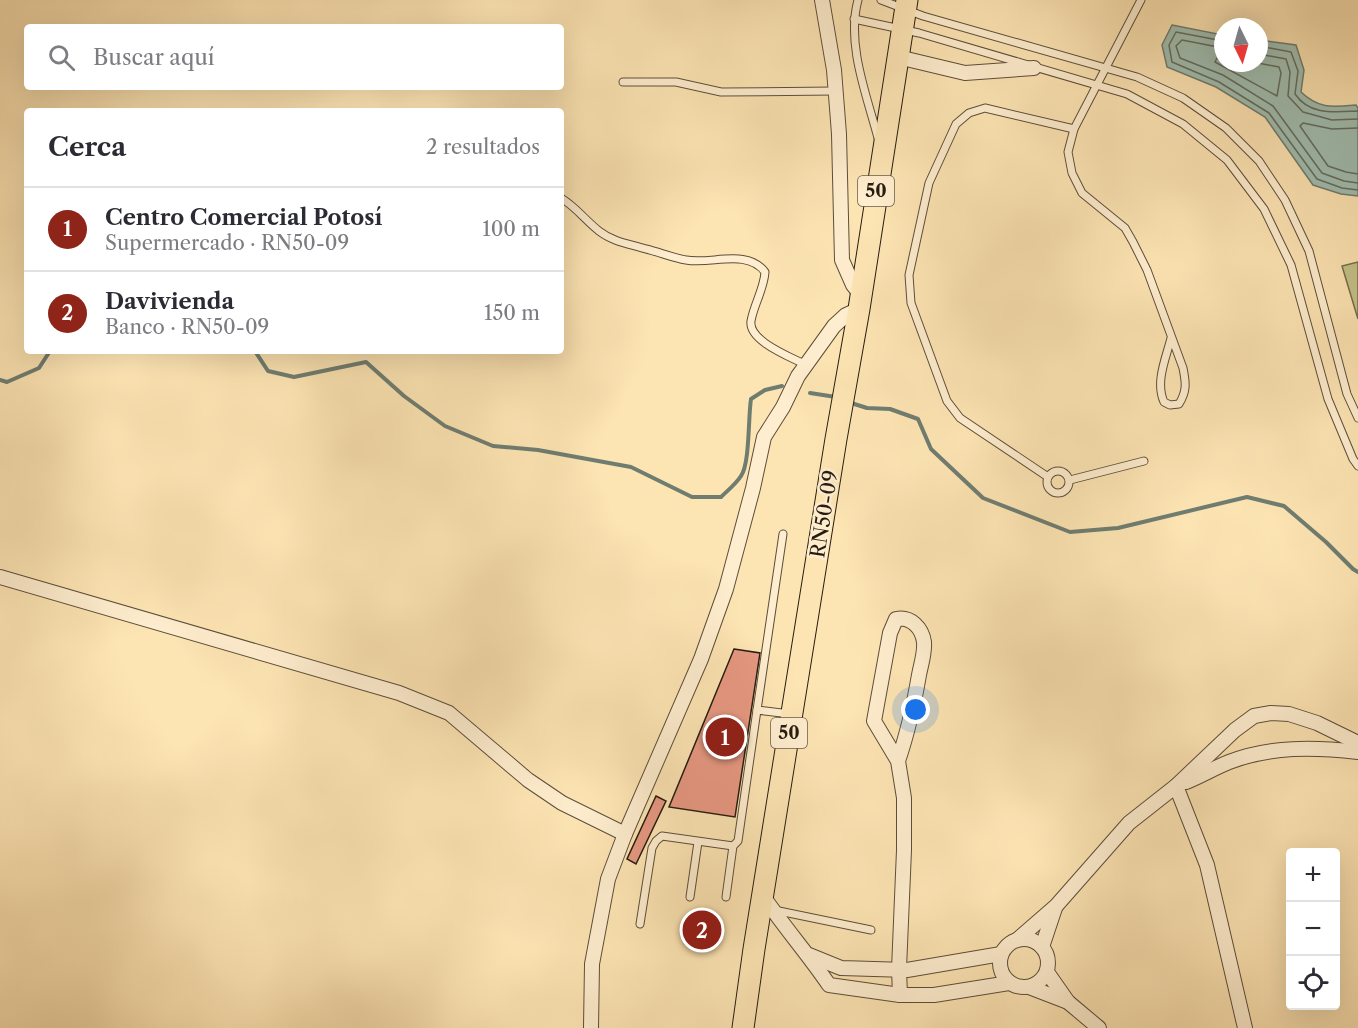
<!DOCTYPE html>
<html lang="es">
<head>
<meta charset="utf-8">
<style>
  :root { --surface:#fff; --page:#f7f7f7; --text:#2b2b33; --muted:#7c7c81; --line:#e1e1e2; --accent:#8f2418 }
  body { margin:0; font-family:"Libre Caslon Text",serif; background:var(--page); color:var(--text) }
  .controls { position:absolute; right:18px; bottom:18px; display:grid; overflow:hidden; border-radius:6px; box-shadow:0 6px 24px #0002 }
  .controls button { width:54px; height:54px; display:grid; place-items:center; padding:0; border:0; border-bottom:2px solid var(--line); background:var(--surface); color:var(--text); font:30px sans-serif }
  .compass { position:absolute; left:1214px; top:18px; width:54px; height:54px; border-radius:50%; background:var(--surface); box-shadow:0 6px 24px #0002; rotate:175deg }
  .you { position:absolute; left:916px; top:710px; width:21px; height:21px; margin:-15px; border:4px solid #fff; border-radius:50%; background:#1a73e8; box-shadow:0 0 0 9px #1a73e833 }
  .badge { display:grid; place-items:center; width:39px; height:39px; border-radius:50%; background:var(--accent); color:#fff; font-size:20px; font-weight:700 }
  .pin { position:absolute; translate:-50% -50%; border:3px solid #fff; box-shadow:0 2px 6px #0006 }
  .list { margin:0; padding:0; list-style:none }
  h2 { display:flex; justify-content:space-between; align-items:center; height:78px; margin:0; padding:0 24px; font-size:26px }
  h2 small { font-size:20px; font-weight:400; color:var(--muted) }
  .list li { display:grid; grid-template-columns:39px 1fr auto; gap:18px; align-items:center; box-sizing:border-box; height:84px; padding:0 24px; border-top:2px solid var(--line) }
  .list b { display:block; font-size:22px; white-space:nowrap }
  .list p { margin:0; font-size:20px; white-space:nowrap; color:var(--muted) }
  .list em { font-size:20px; font-style:normal; color:var(--muted) }
  .icon { flex:none; width:33px; height:33px; fill:none; stroke:currentColor; stroke-width:2; stroke-linecap:round; stroke-linejoin:round }
  .map { position:relative; flex:none; width:1358px; height:1028px; overflow:hidden }
  .search { position:absolute; background:var(--surface); box-shadow:0 6px 24px #0002; left:24px; top:24px; width:540px; height:66px; display:flex; align-items:center; gap:15px; box-sizing:border-box; padding:0 21px; border-radius:6px; color:var(--muted); font-size:22px }
  .panel { position:absolute; background:var(--surface); box-shadow:0 6px 24px #0002; left:24px; top:108px; width:540px; height:246px; border-radius:6px }
  .map>svg:first-child { display:block }
  .green { fill:#c4c289; stroke:#756f4d; stroke-width:1.5 }
  .water { fill:#a0beb1; stroke:#6f7d71; stroke-width:1.5 }
  .lines { fill:none; stroke-linecap:round; stroke-linejoin:round }
  .shore { stroke:#636d61; stroke-width:1.5 }
  .stream { stroke:#6f7d71; stroke-width:4 }
  .building { fill:#e79882; stroke:#261c11; stroke-width:1.5 }
  .service-casing { stroke:#5c4e3a; stroke-width:9 }
  .minor-casing { stroke:#5c4e3a; stroke-width:16 }
  .primary-casing { stroke:#261c11; stroke-width:23 }
  .service { stroke:#feedce; stroke-width:7 }
  .minor { stroke:#feedce; stroke-width:14 }
  .primary { stroke:#fde4b3; stroke-width:21 }
  .labels { text-anchor:middle; dominant-baseline:central; stroke-width:5; stroke-linejoin:round; paint-order:stroke }
  .shield { fill:#feedce; stroke:#675b4a; stroke-width:1.5 }
  .shield-label { font-size:18px; font-weight:bold; fill:#261c11 }
  .street-label { font-size:20px; fill:#261c11; stroke:#feedce }
</style>
</head>
<body>
<div class="map">
<svg width="1358" height="1028" viewBox="0 0 1358 1028">
  <rect width="100%" height="100%" fill="#fde4b3"/>
  <filter id="stains"><feTurbulence type="fractalNoise" baseFrequency=".00333" numOctaves="4"/><feColorMatrix values="0 0 0 0 .2 0 0 0 0 .09 0 0 0 0 .02 0 0 0 .5 -.17"/></filter>
  <radialGradient id="worn" r=".72"><stop offset=".6" stop-color="#630" stop-opacity="0"/><stop offset="1" stop-color="#630" stop-opacity=".3"/></radialGradient>
  <polygon class="green" points="1358,262 1358,319 1342,266"/>
  <path class="water" d="M 1172,25 L 1223,35 L 1223,63 L 1259,63 L 1259,40 L 1296,45 L 1304,70 L 1301,92 C 1319,109 1332,107 1356,105 L 1358,108 L 1358,196 L 1341,194 L 1313,185 L 1265,117 L 1216,87 L 1167,67 L 1162,45 Z"/>
  <g class="lines">
    <g class="shore">
      <polyline points="1223,41 1176,32 1169,45 1172,62 1219,82 1269,113 1317,179 1342,188 1358,190"/>
      <path d="M 1259,46 L 1291,52 L 1298,71 L 1295,94 C 1310,116 1335,112 1358,111"/>
      <polyline points="1223,48 1182,40 1176,46 1180,58 1223,75 1273,106 1322,173 1344,181 1358,183"/>
      <polyline points="1259,54 1286,59 1290,72 1288,96 1303,112 1332,120 1358,119"/>
      <polyline points="1223,58 1217,58 1215,62 1277,96 1281,73 1279,67 1258,63"/>
      <polyline points="1358,128 1332,129 1303,123 1300,126 1328,166 1346,172 1358,174"/>
    </g>
    <g class="stream">
      <path d="M 255,351 L 268,371 L 294,377 L 366,362 L 404,396 L 445,426 L 493,446 L 538,450 L 631,467 L 692,497 L 721,497 C 727,491 736,484 741,476 C 750,463 748,418 751,399 L 765,390 L 782,386"/>
      <polyline points="0,380 7,382 39,368 50,351"/>
      <polyline points="810,393 836,397"/>
      <polyline points="848,402 867,408 890,409 918,419 931,449 983,498 1070,532 1118,528 1247,497 1284,506 1326,542 1353,569 1358,572"/>
    </g>
  </g>
  <g class="building">
    <polygon points="734,649 760,653 735,817 669,807"/>
    <polygon points="656,796 666,801 636,864 627,859"/>
  </g>
  <g class="lines">
    <defs>
      <g id="service">
        <path d="M 858,0 C 846,44 867,96 878,138"/>
        <polyline points="881,0 923,16 1137,77 1183,98 1226,128 1259,161 1285,200 1309,251 1347,394 1358,418"/>
        <path d="M 1141,0 L 1074,129 L 1068,152 L 1072,173 L 1082,193 L 1125,228 L 1133,242 L 1147,270 L 1183,368 C 1186,383 1187,391 1179,404 L 1170,405 L 1164,402 C 1155,382 1166,358 1171,338"/>
        <polyline points="854,19 919,33 1127,94 1183,124 1227,160 1264,209 1291,265 1328,399 1353,459 1358,466"/>
        <polyline points="623,82 676,82 721,92 836,91"/>
        <path d="M 561,198 C 576,207 585,220 599,231 C 613,242 630,244 646,249 C 659,252 673,258 686,260 C 711,265 747,248 765,272 C 764,289 754,304 751,321 C 748,341 791,357 806,365"/>
        <circle cx="1058" cy="482" r="11"/>
        <polyline points="1048,477 960,418 947,401 911,303 909,275 929,183 956,124 969,113 985,108 1074,129"/>
        <polyline points="1070,480 1144,461"/>
        <polyline points="757,710 783,534"/>
        <polyline points="690,897 698,842"/>
        <polyline points="726,897 733,846"/>
        <polyline points="774,910 871,930"/>
        <polyline points="640,924 652,848 656,841 662,836 733,846 738,841 757,710 790,714"/>
      </g>
      <g id="minor">
        <polyline points="822,0 834,70 839,134 842,260 853,285 861,295"/>
        <polyline points="898,57 965,73 1034,68"/>
        <polyline points="0,577 399,693 449,713 528,780 562,803 625,834"/>
        <path d="M 898,761 C 908,732 914,704 919,675 C 921,664 925,653 924,642 C 922,628 911,616 896,619 L 890,633 L 874,721 L 898,761 L 904,798 L 904,850 L 899,969 L 900,995"/>
        <path d="M 1186,782 C 1201,776 1214,768 1229,762 C 1271,746 1314,747 1358,752"/>
        <polyline points="1176,786 1207,865 1245,1028"/>
        <path d="M 763,896 C 784,927 808,954 829,985 L 900,995 L 934,995 L 1009,983"/>
        <circle cx="1024" cy="963" r="24"/>
        <polyline points="1017,940 1056,906 1129,823 1176,786 1235,730 1254,716 1271,713 1289,714 1317,723 1358,743"/>
        <polyline points="1042,947 1055,908"/>
        <polyline points="809,955 841,968 907,970 1001,954"/>
        <polyline points="1047,972 1068,1002 1099,1028"/>
        <polyline points="1029,987 1068,1002"/>
        <polyline points="591,1028 592,964 608,879 625,834 701,659 726,589 753,488 764,437 783,407 798,376 834,326 846,315 859,309"/>
      </g>
      <polyline id="primary" points="743,1028 754,949 836,439 859,309 907,0"/>
    </defs>
    <use href="#service" class="service-casing"/>
    <use href="#minor" class="minor-casing"/>
    <use href="#primary" class="primary-casing"/>
    <use href="#service" class="service"/>
    <use href="#minor" class="minor"/>
    <use href="#primary" class="primary"/>
  </g>
  <g class="labels">
    <g class="shield">
      <rect x="858" y="176" width="36" height="30" rx="4.5"/>
      <rect x="771" y="718" width="36" height="30" rx="4.5"/>
    </g>
    <g class="shield-label">
      <text x="876" y="191">50</text>
      <text x="789" y="733">50</text>
    </g>
    <g class="street-label">
      <text transform="translate(824 514) rotate(-81)">RN50-09</text>
    </g>
  </g>
  <rect width="100%" height="100%" filter="url(#stains)"/>
  <rect width="100%" height="100%" fill="url(#worn)"/>
</svg>
<div class="controls">
<button>+</button>
<button>−</button>
<button><svg class="icon" aria-label="locate" viewBox="0 0 24 24"><circle cx="12" cy="12" r="6"/><path d="M12 2v4M12 18v4M2 12h4M18 12h4"/></svg></button>
</div>
<svg class="compass" viewBox="-18 -18 36 36"><path d="M0-13l5 13h-10z" fill="#e53935"/><path d="M0 13l5-13h-10z" fill="#7c7c81"/></svg>
<div class="you"></div>
<div class="pin badge" style="left:725px;top:737px">1</div>
<div class="pin badge" style="left:702px;top:930px">2</div>
<div class="search"><svg class="icon" aria-label="search" viewBox="0 0 24 24"><circle cx="10" cy="10" r="6"/><path d="M15 15l6 6"/></svg>Buscar aquí</div>
<section class="panel">
<h2>Cerca<small>2 resultados</small></h2>
<ul class="list">
<li><span class="badge">1</span><div><b>Centro Comercial Potosí</b><p>Supermercado · RN50-09</p></div><em>100 m</em></li>
<li><span class="badge">2</span><div><b>Davivienda</b><p>Banco · RN50-09</p></div><em>150 m</em></li>
</ul>
</section>
</div>
</body>
</html>
